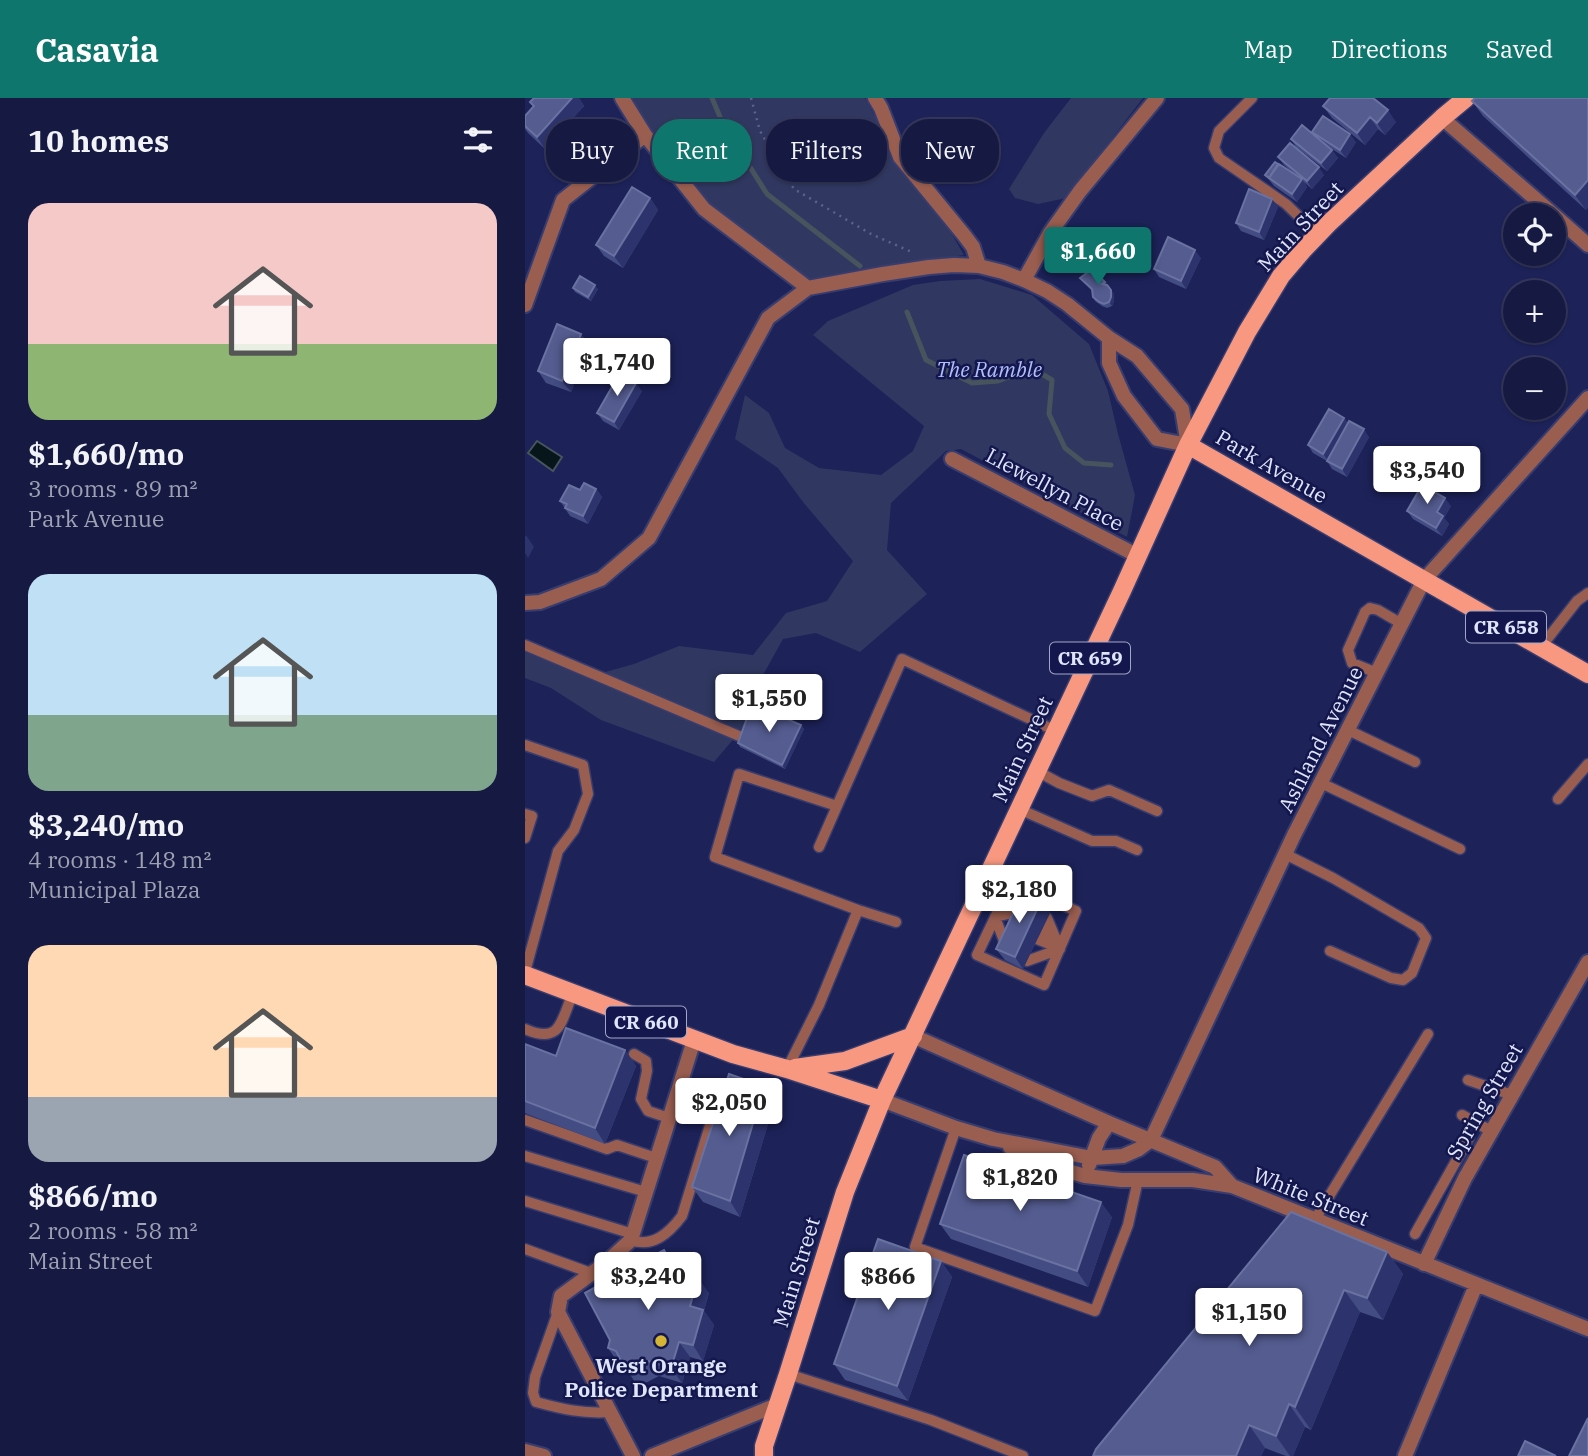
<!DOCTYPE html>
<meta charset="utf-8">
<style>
body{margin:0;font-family:"IBM Plex Serif",serif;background:#23274e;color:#f1f3f6;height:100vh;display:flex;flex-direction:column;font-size:26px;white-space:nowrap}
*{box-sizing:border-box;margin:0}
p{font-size:23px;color:#9ea1b2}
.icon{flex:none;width:38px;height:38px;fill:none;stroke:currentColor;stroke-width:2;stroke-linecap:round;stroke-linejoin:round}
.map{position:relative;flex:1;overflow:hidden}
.side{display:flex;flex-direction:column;background:#161a43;width:525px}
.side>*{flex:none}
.banner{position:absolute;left:21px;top:21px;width:665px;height:63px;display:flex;gap:14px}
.tools{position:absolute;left:978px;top:105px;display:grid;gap:14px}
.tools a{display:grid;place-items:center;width:63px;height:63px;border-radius:50%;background:#161a43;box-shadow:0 2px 5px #0004,0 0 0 2px #35385c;font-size:35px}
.price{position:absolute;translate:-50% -60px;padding:0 16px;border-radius:7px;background:#fff;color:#222;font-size:23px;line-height:46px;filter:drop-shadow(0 2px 4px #0008)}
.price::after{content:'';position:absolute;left:50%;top:42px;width:21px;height:16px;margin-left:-10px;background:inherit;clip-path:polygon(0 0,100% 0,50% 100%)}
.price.selected{background:#0f766e;color:#fff}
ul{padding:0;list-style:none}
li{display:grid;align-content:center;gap:14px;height:371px;padding:0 28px}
li span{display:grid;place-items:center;height:217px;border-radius:21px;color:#555}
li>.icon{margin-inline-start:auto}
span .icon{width:126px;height:126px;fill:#fffc;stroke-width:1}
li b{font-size:30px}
h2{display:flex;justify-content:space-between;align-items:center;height:84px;padding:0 28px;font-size:30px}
.chip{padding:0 24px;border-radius:28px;background:#161a43;box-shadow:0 2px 5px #0004,0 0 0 2px #35385c;font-size:24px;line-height:63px}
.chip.selected{background:#0f766e;color:#fff}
header{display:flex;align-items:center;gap:42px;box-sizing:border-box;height:98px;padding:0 35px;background:#0f766e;color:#fff}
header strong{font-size:33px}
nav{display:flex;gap:38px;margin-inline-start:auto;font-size:24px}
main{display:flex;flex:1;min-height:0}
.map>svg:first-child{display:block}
.green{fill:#303861}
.water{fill:#06161a;stroke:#47545d;stroke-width:2}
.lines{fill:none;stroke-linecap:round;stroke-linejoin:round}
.stream{stroke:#47545d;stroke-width:5}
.lane-casing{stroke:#383d70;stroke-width:13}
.street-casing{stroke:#383d70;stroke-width:18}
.primary-casing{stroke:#383d70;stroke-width:21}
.path{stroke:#5d628e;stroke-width:2.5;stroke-dasharray:2 5;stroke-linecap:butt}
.lane{stroke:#995e50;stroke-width:10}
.street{stroke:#995e50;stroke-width:14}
.primary{stroke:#f99881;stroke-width:18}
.wall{fill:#434c83}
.shaded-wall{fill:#2d346d}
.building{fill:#545c90;stroke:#6972a0;stroke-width:2}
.poi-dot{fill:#d5b534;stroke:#14174d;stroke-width:2.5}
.labels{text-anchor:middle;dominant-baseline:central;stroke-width:5;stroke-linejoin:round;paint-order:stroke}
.shield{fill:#14174d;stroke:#a2a7c6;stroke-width:2}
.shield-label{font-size:19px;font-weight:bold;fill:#dfe5fa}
.street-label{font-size:21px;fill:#dfe5fa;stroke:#14174d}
.park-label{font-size:21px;font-style:italic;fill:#b0befc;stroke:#14174d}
.poi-label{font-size:21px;font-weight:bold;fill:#dfe5fa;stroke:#14174d}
</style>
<header>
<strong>Casavia</strong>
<nav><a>Map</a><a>Directions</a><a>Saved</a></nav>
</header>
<main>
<section class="side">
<h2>10 homes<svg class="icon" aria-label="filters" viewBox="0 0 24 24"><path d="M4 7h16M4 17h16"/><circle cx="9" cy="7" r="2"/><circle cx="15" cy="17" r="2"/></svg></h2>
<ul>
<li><span style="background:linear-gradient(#f6c9c9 65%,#8fb573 0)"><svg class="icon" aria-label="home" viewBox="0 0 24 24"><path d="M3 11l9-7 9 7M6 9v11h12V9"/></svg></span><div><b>$1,660/mo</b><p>3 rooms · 89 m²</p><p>Park Avenue</p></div></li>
<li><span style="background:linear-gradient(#bfe0f5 65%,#7fa58c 0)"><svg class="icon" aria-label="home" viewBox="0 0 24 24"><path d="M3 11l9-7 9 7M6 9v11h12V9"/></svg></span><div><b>$3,240/mo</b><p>4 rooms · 148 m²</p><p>Municipal Plaza</p></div></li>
<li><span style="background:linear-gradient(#ffd9b3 70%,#9aa5b1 0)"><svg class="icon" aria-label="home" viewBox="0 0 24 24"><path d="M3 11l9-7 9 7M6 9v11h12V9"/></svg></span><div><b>$866/mo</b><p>2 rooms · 58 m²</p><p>Main Street</p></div></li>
</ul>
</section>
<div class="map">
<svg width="1063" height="1358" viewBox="0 0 1063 1358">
<rect width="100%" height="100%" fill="#1d2259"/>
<path class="green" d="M 104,0 L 340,0 L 382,79 L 418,121 L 439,157 L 284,181 L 203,124 L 133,51 Z
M 546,0 L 618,0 L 541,100 L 513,106 L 490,100 L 484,91 L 519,35 Z
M 455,181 L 507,197 L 564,246 L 583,293 L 593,336 L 610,397 L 602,439 L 436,351 L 421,353 L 366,405 L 362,452 L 402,496 L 335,554 L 291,535 L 258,541 L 228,595 L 223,624 L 189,664 L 76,622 L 26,590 L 0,580 L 0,546 L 73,576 L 109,566 L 154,548 L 228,557 L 261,515 L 302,503 L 328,463 L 278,404 L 253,370 L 210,341 L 220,297 L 244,315 L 260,350 L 294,370 L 356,377 L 388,353 L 399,328 L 288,237 L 303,223 L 388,187 L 415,183 Z"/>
<path class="water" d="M 12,343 L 37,359 L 28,373 L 3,355 Z"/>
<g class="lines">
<path class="stream" d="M 187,0 L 198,26 L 242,96 L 335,168
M 382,214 L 401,262 L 447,285 L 473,283 L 507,270 L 527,282 L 524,316 L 540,350 L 559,365 L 586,367"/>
<g class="lane-casing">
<path id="lane" d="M 727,0 L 694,33 L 689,50 L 694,60 L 761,106 L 793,137
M 0,547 L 219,640
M 1016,549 L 1052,503 L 1063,495
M 852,575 L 827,565 L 823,552 L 840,514 L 845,510 L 853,512 L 877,526
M 823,632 L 890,664
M 0,647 L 58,667 L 63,696 L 49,732 L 33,753 L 0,874
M 512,673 L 534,685 L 567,698 L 584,692 L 632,713
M 796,685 L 935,751
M 1033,701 L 1063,666
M 494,711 L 567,743 L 591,743 L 612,752
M 0,716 L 7,718 L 0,740
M 294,749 L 312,708
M 760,756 L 808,780 L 894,830 L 901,840 L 887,875 L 878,882 L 866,880 L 805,853
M 465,773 L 551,813 L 519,887 L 452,857 L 487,784
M 470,819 L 481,848
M 470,819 L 500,812
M 522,820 L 535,851
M 371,824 L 333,812 L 190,759 L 214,676 L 312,708 L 377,561 L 531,633
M 517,831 L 530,845
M 512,841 L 532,849
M 502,863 L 535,851
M 0,931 C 36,947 36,923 48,895
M 109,956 L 121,963 L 122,973 L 116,1001 L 123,1013 L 144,1020
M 262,971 L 294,907 L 333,812
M 943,982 L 987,997
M 937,1017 L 966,1033
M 0,1022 L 82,1051 L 92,1047 L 131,1060
M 431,1030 L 390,1149 L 570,1213 L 603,1127 L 613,1082
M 0,1058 L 121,1094
M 0,1103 L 108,1136
M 789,1123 L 903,936
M 890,1136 L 944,1040
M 106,1142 C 128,1150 144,1135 157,1118 L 191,1008 L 189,1000 L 156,984
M 0,1151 L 66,1175
M 33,1214 L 10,1279 L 8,1295 L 11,1304 C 37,1311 58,1316 85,1314
M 263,1276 L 406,1322 L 498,1358"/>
</g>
<g class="street-casing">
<path id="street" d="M 97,0 L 120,37 L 179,111 L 283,190
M 350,0 L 356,10 L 375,59 L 439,137 L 448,149 L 454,168
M 917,20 L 1029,117
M 1029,117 L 1063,147
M 499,182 L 525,135 L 555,93 L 632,0
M 0,207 L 38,102 L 120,37
M 427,361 L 613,458
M 0,505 L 15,504 L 76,481 L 124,440 L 243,220 L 283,190 L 358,176 L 404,169 L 429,167 L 454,168 L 478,174 L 499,182 L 522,193 L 542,206 L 584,240 L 612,258 L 657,311 L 663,347 L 632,341 L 599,298 L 584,265 L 584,240
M 388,938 L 584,1025 L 690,1069 L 707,1088 L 1063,1231
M 357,1002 L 431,1030 L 468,1041 L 567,1060 L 598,1058 L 614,1051 L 626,1042 L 769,737 L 899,482 L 1063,300
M 485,1049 L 519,1066 L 560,1078 L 596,1082 L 668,1082 L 707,1088
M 564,1067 L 574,1040 L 584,1025
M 899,1166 L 940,1080 L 1063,864
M 0,1353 L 19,1358
M 108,1358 L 33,1214 L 36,1198 L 82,1164 L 106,1142 L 169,942
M 127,1358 L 252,1307
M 880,1358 L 951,1187"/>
</g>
<g class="primary-casing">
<path id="primary" d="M 663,347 L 1063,576
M 0,877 L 208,956 L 262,971 L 357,1002
M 270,970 L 320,963 L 388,938
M 239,1358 L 239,1348 L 263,1276 L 320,1094 L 357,1002 L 597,493 L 663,347 L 722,234 L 756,178 L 779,151 L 803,126 L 917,20 L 941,0"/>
</g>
<path class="path" d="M 226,0 L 235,33 L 269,91 L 346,136 L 389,155"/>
<use href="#lane" class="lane"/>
<use href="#street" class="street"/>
<use href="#primary" class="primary"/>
</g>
<path class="wall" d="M 9,0 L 54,0 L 59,8 L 20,51 L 3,35 L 0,31 L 0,18 L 8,9 L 5,4 Z
M 1063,0 L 1061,112 L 958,18 L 947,3 Z
M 798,8 L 871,24 L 860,37 L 853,31 L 840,47 L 807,20 Z
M 787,34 L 831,44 L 821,60 L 804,49 L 813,60 L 802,73 L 771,49 L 766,41 L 790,38 Z
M 753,59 L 799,77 L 787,91 L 779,84 L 782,89 L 772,104 L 749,88 L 740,77 L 770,77 L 759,67 Z
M 125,100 L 133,112 L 98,170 L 79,158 L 71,147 Z
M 753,109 L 739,142 L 716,133 L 711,125 Z
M 676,160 L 661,191 L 634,179 L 629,171 Z
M 555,180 L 580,184 L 589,196 L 589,203 L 587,208 L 582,210 L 577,208 L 570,203 L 568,199 L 567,193 Z
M 48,190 L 73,191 L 66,203 L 50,194 Z
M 56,236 L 64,247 L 46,294 L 21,285 L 13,273 Z
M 117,293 L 94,332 L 78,323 L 72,315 Z
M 819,320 L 823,325 L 844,339 L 822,379 L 807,371 L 802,363 L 788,355 L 783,347 Z
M 71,391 L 77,399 L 63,426 L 45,418 L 35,403 L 55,392 Z
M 926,408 L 919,420 L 924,426 L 917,438 L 888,421 L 882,413 Z
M 276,627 L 279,631 L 260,671 L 215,649 L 213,645 Z
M 516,803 L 525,815 L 498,871 L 480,862 L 471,851 Z
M 0,946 L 31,958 L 100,952 L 111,968 L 80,1046 L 0,1015 Z
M 239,988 L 250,1003 L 215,1119 L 178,1104 L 167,1089 Z
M 587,1119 L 563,1189 L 426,1141 L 415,1126 Z
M 139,1152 L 153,1174 L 184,1195 L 179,1213 L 189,1227 L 178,1263 L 165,1259 L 157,1285 L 134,1278 L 113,1289 L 99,1267 L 94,1266 L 83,1250 L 118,1163 Z
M 862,1154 L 878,1176 L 858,1222 L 835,1214 L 786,1332 L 780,1329 L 768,1358 L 761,1358 L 740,1350 L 736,1358 L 568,1358 Z
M 416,1163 L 427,1179 L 383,1303 L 320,1282 L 309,1266 Z"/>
<path class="shaded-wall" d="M 47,0 L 54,0 L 59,8 L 20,51 L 12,39 Z
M 863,12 L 871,24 L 860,37 L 852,25 Z
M 845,19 L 853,31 L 840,47 L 832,35 Z
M 825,36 L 831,44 L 821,60 L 815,52 Z
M 807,52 L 813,60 L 802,73 L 796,65 Z
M 794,69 L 799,77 L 787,91 L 782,83 Z
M 777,81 L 782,89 L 772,104 L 767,96 Z
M 1063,82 L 1063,110 L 1061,112 L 1050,97 Z
M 125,100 L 133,112 L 98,170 L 89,158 Z
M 747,101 L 753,109 L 739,142 L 734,134 Z
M 670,152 L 676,160 L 661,191 L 656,183 Z
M 70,187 L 73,191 L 66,203 L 63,199 Z
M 586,192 L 589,196 L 589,203 L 587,208 L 584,204 Z
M 56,236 L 64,247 L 46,294 L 37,283 Z
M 111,285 L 117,293 L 94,332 L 89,324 Z
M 819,320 L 825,328 L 804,364 L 798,356 Z
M 839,331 L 844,339 L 822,379 L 817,371 Z
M 71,391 L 77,399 L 63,426 L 58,418 Z
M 920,400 L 926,408 L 919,420 L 924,426 L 917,438 L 911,430 L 912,414 Z
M 1,437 L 9,449 L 3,460 L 0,455 L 0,439 Z
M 276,627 L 279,631 L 260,671 L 257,667 Z
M 516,803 L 525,815 L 498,871 L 490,859 Z
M 100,952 L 111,968 L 80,1046 L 70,1030 Z
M 239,988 L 250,1003 L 215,1119 L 205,1103 Z
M 576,1104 L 587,1119 L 563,1189 L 552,1173 Z
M 139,1152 L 149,1168 L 160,1189 L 150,1173 Z
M 862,1154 L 878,1176 L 858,1222 L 842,1200 Z
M 416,1163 L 427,1179 L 383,1303 L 372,1288 Z
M 173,1180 L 184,1195 L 179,1213 L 189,1227 L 178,1263 L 168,1247 L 165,1208 Z
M 819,1192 L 835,1214 L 786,1332 L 770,1309 Z
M 154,1244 L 165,1259 L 157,1285 L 146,1270 Z
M 764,1306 L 780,1329 L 768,1358 L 765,1358 L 751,1338 Z
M 724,1327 L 740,1350 L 736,1358 L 711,1358 Z"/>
<path class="building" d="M 9,0 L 47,0 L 12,39 L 0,28 L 0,18 L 9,8 L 5,4 Z
M 805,0 L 848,0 L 863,12 L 852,25 L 845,19 L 832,35 L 798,8 Z
M 950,0 L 1063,0 L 1063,82 L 1050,97 L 947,3 Z
M 798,18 L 825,36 L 815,52 L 787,34 Z
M 777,27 L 807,52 L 796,65 L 766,41 Z
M 765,45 L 794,69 L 782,83 L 753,59 Z
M 750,64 L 753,66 L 744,80 L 740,77 Z
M 754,66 L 777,81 L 767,96 L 744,80 Z
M 107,89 L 125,100 L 89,158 L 71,147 Z
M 724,91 L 747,101 L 734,134 L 711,125 Z
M 643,139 L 670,152 L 656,183 L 629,171 Z
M 567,171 L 580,184 L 577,186 L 582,187 L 586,192 L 586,199 L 584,204 L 579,206 L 574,204 L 568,199 L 567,191 L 555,180 Z
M 55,178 L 70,187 L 63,199 L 48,190 Z
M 32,226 L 56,236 L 37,283 L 13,273 Z
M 95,275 L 111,285 L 89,324 L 72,315 Z
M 804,311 L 819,320 L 798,356 L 783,347 Z
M 824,323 L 839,331 L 817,371 L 802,363 Z
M 59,385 L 71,391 L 58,418 L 40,410 L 42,406 L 35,403 L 44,387 L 55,392 Z
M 897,387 L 920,400 L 912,414 L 918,418 L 911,430 L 882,413 Z
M 227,606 L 276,627 L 257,667 L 213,645 Z
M 498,794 L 516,803 L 490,859 L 471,851 Z
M 41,930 L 100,952 L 70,1030 L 0,1003 L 0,946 L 31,958 Z
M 204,976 L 239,988 L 205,1103 L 167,1089 Z
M 439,1057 L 576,1104 L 552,1173 L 415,1126 Z
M 766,1114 L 862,1154 L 842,1200 L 819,1192 L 770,1309 L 764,1306 L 751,1338 L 724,1327 L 711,1358 L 568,1358 L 571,1351 Z
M 353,1141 L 416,1163 L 372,1288 L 309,1266 Z
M 139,1152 L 150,1173 L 173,1180 L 165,1208 L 178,1212 L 168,1247 L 154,1244 L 146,1270 L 123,1263 L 102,1274 L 91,1253 L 83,1250 L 85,1242 L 60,1195 L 107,1169 L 110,1161 L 118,1163 Z
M 1063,1320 L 1063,1358 L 1044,1358 Z
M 1000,1343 L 1031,1358 L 993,1358 Z"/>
<circle class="poi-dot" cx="136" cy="1243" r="7"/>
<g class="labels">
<g class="shield">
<rect x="941" y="513.5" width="80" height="31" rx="5"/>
<rect x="525" y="544.5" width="80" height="31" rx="5"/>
<rect x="81" y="908.5" width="80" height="31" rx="5"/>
</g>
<g class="shield-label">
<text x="981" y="529">CR 658</text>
<text x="565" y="560">CR 659</text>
<text x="121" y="924">CR 660</text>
</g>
<g class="street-label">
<text transform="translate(775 128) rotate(-47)">Main Street</text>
<text transform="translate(747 368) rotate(30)">Park Avenue</text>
<text transform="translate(530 391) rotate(28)">Llewellyn Place</text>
<text transform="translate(795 641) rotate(-63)">Ashland Avenue</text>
<text transform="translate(497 651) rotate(-65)">Main Street</text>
<text transform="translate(959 1003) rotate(-60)">Spring Street</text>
<text transform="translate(786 1098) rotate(22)">White Street</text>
<text transform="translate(271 1174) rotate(-73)">Main Street</text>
</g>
<g class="park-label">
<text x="464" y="271">The Ramble</text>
</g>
<g class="poi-label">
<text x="136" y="1267">West Orange<tspan x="136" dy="24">Police Department</tspan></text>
</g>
</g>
</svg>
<div class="tools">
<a><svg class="icon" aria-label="locate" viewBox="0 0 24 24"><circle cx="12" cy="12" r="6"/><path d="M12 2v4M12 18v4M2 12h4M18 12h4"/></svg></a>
<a>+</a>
<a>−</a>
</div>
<b class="price selected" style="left:573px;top:189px">$1,660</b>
<b class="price" style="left:92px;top:300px">$1,740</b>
<b class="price" style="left:902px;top:408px">$3,540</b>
<b class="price" style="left:244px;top:636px">$1,550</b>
<b class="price" style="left:494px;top:827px">$2,180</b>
<b class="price" style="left:204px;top:1040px">$2,050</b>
<b class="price" style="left:495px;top:1115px">$1,820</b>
<b class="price" style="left:123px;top:1214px">$3,240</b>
<b class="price" style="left:363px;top:1214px">$866</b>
<b class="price" style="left:724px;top:1250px">$1,150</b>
<div class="banner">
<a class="chip">Buy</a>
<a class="chip selected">Rent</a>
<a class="chip">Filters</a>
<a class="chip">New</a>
</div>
</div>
</main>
